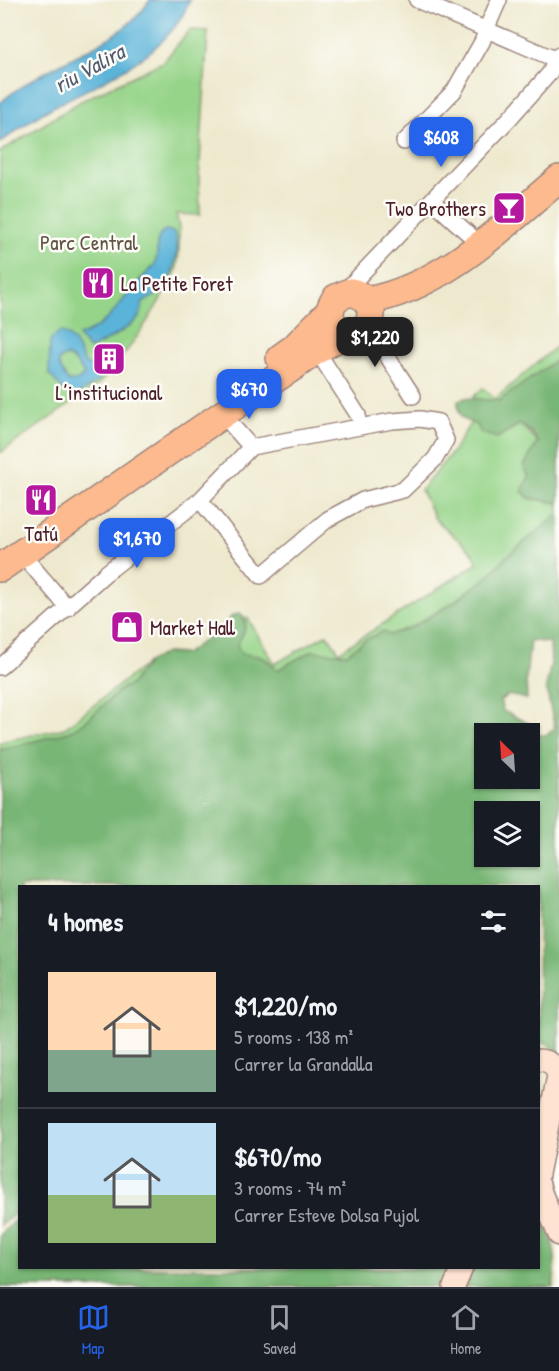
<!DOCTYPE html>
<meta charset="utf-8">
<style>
body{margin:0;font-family:"Patrick Hand",sans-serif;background:#242831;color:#f1f3f6;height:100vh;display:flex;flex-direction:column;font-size:22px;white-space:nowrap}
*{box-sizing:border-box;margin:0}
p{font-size:20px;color:#9ea1a6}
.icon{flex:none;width:33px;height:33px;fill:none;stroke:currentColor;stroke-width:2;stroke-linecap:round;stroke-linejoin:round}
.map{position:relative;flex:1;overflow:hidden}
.panel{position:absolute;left:18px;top:885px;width:522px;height:384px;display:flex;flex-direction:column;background:#171b24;border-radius:0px;box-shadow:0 2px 4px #0004}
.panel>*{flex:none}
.needle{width:39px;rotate:335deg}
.controls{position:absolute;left:474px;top:723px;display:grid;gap:12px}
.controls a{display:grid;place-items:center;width:66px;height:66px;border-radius:0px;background:#171b24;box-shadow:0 2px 4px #0004;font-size:30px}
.price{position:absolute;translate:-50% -51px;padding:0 14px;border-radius:12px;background:#2563eb;color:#fff;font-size:20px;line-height:39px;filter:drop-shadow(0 2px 3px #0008)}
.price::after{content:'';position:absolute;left:50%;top:36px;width:18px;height:14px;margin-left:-9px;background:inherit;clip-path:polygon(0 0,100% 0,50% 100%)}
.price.current{background:#222;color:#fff}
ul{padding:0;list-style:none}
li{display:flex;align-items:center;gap:18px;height:150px;padding:0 30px}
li+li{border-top:2px solid #363941}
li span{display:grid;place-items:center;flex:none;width:168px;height:120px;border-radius:0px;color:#555}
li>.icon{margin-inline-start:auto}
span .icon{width:72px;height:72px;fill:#fffc;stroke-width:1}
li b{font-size:26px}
h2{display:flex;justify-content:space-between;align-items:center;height:72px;padding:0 30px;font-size:26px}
.menu{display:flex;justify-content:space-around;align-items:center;height:84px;border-top:2px solid #363941;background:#171b24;font-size:16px;color:#9ea1a6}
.menu a{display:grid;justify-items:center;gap:3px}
.menu .current{color:#2563eb}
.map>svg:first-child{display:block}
.green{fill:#96d489;stroke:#707a5a;stroke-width:1.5}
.forest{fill:#78b675;stroke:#616a50;stroke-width:1.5;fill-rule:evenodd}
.water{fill:#5ab3d8;stroke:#526982;stroke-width:1.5;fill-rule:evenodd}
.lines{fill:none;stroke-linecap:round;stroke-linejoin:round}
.street-casing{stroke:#9c847c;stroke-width:18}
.secondary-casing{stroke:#9c847c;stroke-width:24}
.highway-casing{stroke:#9c847c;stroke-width:30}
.street{stroke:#fff;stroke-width:15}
.secondary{stroke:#fee3d2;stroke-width:21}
.highway{stroke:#fcba8e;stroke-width:27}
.labels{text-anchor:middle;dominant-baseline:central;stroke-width:5;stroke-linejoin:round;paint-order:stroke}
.poi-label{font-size:21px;fill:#4a1f2b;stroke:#fdfcf7;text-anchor:start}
.park-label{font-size:21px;fill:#615547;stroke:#fdfcf7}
.water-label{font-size:22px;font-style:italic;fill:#505a70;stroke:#fdfcf7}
</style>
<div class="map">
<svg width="559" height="1287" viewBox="0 0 559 1287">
<rect width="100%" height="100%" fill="#fdfcf7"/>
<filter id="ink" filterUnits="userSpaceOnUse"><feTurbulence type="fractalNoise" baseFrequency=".0167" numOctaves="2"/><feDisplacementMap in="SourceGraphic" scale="12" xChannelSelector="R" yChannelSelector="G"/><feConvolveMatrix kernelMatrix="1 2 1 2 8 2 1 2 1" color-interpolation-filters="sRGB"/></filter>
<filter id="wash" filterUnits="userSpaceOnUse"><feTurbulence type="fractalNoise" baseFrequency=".008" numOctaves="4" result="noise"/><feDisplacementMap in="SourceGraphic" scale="24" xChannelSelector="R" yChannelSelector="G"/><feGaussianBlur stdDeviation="1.35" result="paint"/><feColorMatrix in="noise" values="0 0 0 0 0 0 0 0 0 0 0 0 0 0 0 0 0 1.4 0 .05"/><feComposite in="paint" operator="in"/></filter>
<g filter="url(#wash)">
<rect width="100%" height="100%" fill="#eee9ce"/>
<path class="green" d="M 190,30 L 208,31 L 199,178 L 200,215 L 176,214 C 181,230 180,254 176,271 C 157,308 129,353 100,383 L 0,453 L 0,152 L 81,101 L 163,62 Z
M 559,344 L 559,358 L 499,401 L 471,399 L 483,388 L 495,399 Z
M 471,422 L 520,424 L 538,442 L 524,466 L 530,476 L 529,498 L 559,503 L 559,514 L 507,556 L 484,580 L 452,603 L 414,626 L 389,635 L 365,640 L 347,654 L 312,651 L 277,670 L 242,655 L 236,643 L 246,622 L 244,619 L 247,617 L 275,664 L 327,634 L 339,652 L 478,563 L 472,552 L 435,519 L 421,490 L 454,450 Z
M 151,660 L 136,677 L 132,684 L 121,689 L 86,721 L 69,732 L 0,750 L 0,742 L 65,728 Z"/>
<path class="forest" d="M 559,358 L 559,503 L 529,498 L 522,491 L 529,477 L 524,466 L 538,442 L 532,433 L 520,424 L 497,438 L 481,433 L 477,425 C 461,419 458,418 458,400 L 466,398 L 499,401 Z
M 559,514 L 559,1053 L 545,1042 L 539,1044 L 538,886 L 20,886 L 19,1210 L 0,1226 L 0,750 L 69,732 L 86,721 L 121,689 L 132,684 L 136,677 L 151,660 L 166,653 L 185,654 L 217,631 L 233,615 L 241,614 C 249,626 244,633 237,645 L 242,654 C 258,655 267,657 277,670 L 312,651 L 347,654 L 365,640 L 383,631 L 389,635 L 414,626 L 452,603 L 484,580 L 507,556 ZM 530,640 L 550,643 L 551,664 L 546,688 L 555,728 L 547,735 L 533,735 L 528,723 L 503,711 L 500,700 L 509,695 L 527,699 L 526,679 ZM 484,734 L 530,734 L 530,778 L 484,778 ZM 484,812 L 530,812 L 530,856 L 484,856 Z
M 559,1117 L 559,1202 L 547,1171 Z
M 539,1209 C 553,1241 559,1252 553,1287 L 464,1287 L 473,1268 L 538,1268 Z
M 19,1217 L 20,1268 L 452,1268 L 443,1287 L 0,1287 L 0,1235 Z"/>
<path class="water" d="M 150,0 L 190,0 C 167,59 97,82 46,111 C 30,120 15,132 0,143 L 0,103 C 23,83 49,70 76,56 C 104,41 132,28 150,0 Z
M 167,230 L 174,232 C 182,246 173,277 163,290 C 158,296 149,298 143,303 C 141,308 141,313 139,317 C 133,326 99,346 89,349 L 78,336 C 103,329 117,308 132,289 C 138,280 148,273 155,264 C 160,252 152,236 167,230 Z
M 61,332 C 76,338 79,352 85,364 L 93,367 L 100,377 L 98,381 L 77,395 L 65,392 L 49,374 L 50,341 L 58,333 ZM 66,356 L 74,360 L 83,372 L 83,376 L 76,381 L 68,381 L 59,366 L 59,360 Z"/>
</g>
<g filter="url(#ink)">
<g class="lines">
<g class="street-casing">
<path id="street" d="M 417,0 L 557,60
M 489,23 L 499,0
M 404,142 L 454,91 L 482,42 L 487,29
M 432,201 L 481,245
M 343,293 L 509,119 L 549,74 L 559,55
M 367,325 L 413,396
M 317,351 L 358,415
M 222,414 L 251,447
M 21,553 L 68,608
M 0,667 L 106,573 L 200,500 L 251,447 L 392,421 L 420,419 L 438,422 L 446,440 L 435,459 L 403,490 L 363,500 L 328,519 L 261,576 L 200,500"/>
</g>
<g class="secondary-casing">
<path id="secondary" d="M 538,1060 C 549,1060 556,1065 558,1076 L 538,1174
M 538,1182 L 542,1195 L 559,1235
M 454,1287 L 462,1268"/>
</g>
<g class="highway-casing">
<path id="highway" d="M 367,301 C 443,287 502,227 559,179
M 280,358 L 294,348 L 329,312
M 0,568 C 98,501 194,432 293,367 C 309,356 325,343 343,336 C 352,332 361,333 367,325 C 378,310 365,294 350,292 L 336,298 C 324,313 331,330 350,334"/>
</g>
<use href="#street" class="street"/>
<use href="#secondary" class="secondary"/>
<use href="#highway" class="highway"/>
</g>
</g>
<defs>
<g id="bar-square" transform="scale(1.725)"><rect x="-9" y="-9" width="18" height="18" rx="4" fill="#b5179e" stroke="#fdfcf7"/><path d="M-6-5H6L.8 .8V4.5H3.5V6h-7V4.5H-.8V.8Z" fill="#fff"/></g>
<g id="restaurant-square" transform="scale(1.725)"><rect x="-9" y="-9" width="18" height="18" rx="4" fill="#b5179e" stroke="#fdfcf7"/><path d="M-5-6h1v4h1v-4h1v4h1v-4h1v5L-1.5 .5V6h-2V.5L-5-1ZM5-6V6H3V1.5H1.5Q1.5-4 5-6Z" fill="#fff"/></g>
<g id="building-square" transform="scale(1.725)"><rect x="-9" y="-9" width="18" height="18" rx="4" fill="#b5179e" stroke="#fdfcf7"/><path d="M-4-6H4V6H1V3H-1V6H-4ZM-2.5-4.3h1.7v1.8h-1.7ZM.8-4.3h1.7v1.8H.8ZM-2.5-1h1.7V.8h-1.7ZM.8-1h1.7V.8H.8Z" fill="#fff"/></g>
<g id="shop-square" transform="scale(1.725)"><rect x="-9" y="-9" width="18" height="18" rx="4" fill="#b5179e" stroke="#fdfcf7"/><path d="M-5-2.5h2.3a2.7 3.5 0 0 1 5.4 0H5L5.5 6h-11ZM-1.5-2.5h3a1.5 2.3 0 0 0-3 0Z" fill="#fff"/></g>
</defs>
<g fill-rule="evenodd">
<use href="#bar-square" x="509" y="208"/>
<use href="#restaurant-square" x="98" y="283"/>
<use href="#building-square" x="109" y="359"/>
<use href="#restaurant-square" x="41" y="500"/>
<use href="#shop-square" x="127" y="627"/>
</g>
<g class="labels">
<g class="poi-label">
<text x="486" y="208" text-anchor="end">Two Brothers</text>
<text x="121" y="283">La Petite Foret</text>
<text x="109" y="392" text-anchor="middle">L’institucional</text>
<text x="41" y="533" text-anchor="middle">Tatú</text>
<text x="150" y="627">Market Hall</text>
</g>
<g class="park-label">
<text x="89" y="242">Parc Central</text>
</g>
<g class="water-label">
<text transform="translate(89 68) rotate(-29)">riu Valira</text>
</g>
</g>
</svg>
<div class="controls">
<a><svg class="needle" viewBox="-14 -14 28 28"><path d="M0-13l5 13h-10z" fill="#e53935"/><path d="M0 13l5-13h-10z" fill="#9ea1a6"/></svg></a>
<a><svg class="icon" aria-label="layers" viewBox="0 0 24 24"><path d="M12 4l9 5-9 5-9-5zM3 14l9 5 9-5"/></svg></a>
</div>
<b class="price" style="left:441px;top:168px">$608</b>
<b class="price current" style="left:375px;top:368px">$1,220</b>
<b class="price" style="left:249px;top:420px">$670</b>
<b class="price" style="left:137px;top:569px">$1,670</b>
<section class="panel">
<h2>4 homes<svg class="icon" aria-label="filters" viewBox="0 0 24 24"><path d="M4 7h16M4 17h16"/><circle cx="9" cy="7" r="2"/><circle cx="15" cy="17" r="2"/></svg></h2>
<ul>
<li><span style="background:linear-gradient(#ffd9b3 65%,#7fa58c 0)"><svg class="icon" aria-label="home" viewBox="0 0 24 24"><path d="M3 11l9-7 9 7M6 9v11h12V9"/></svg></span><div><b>$1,220/mo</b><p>5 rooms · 138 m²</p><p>Carrer la Grandalla</p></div></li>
<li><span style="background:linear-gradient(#bfe0f5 60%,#8fb573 0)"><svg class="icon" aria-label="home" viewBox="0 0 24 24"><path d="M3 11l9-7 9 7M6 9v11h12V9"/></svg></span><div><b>$670/mo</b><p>3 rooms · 74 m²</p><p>Carrer Esteve Dolsa Pujol</p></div></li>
</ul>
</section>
</div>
<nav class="menu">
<a class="current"><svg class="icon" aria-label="map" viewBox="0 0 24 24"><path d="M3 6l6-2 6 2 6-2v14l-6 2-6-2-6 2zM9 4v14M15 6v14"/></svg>Map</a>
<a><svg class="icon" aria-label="saved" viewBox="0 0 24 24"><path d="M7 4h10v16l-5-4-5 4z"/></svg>Saved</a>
<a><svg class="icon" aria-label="home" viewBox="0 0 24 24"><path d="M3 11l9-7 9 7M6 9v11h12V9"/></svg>Home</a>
</nav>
